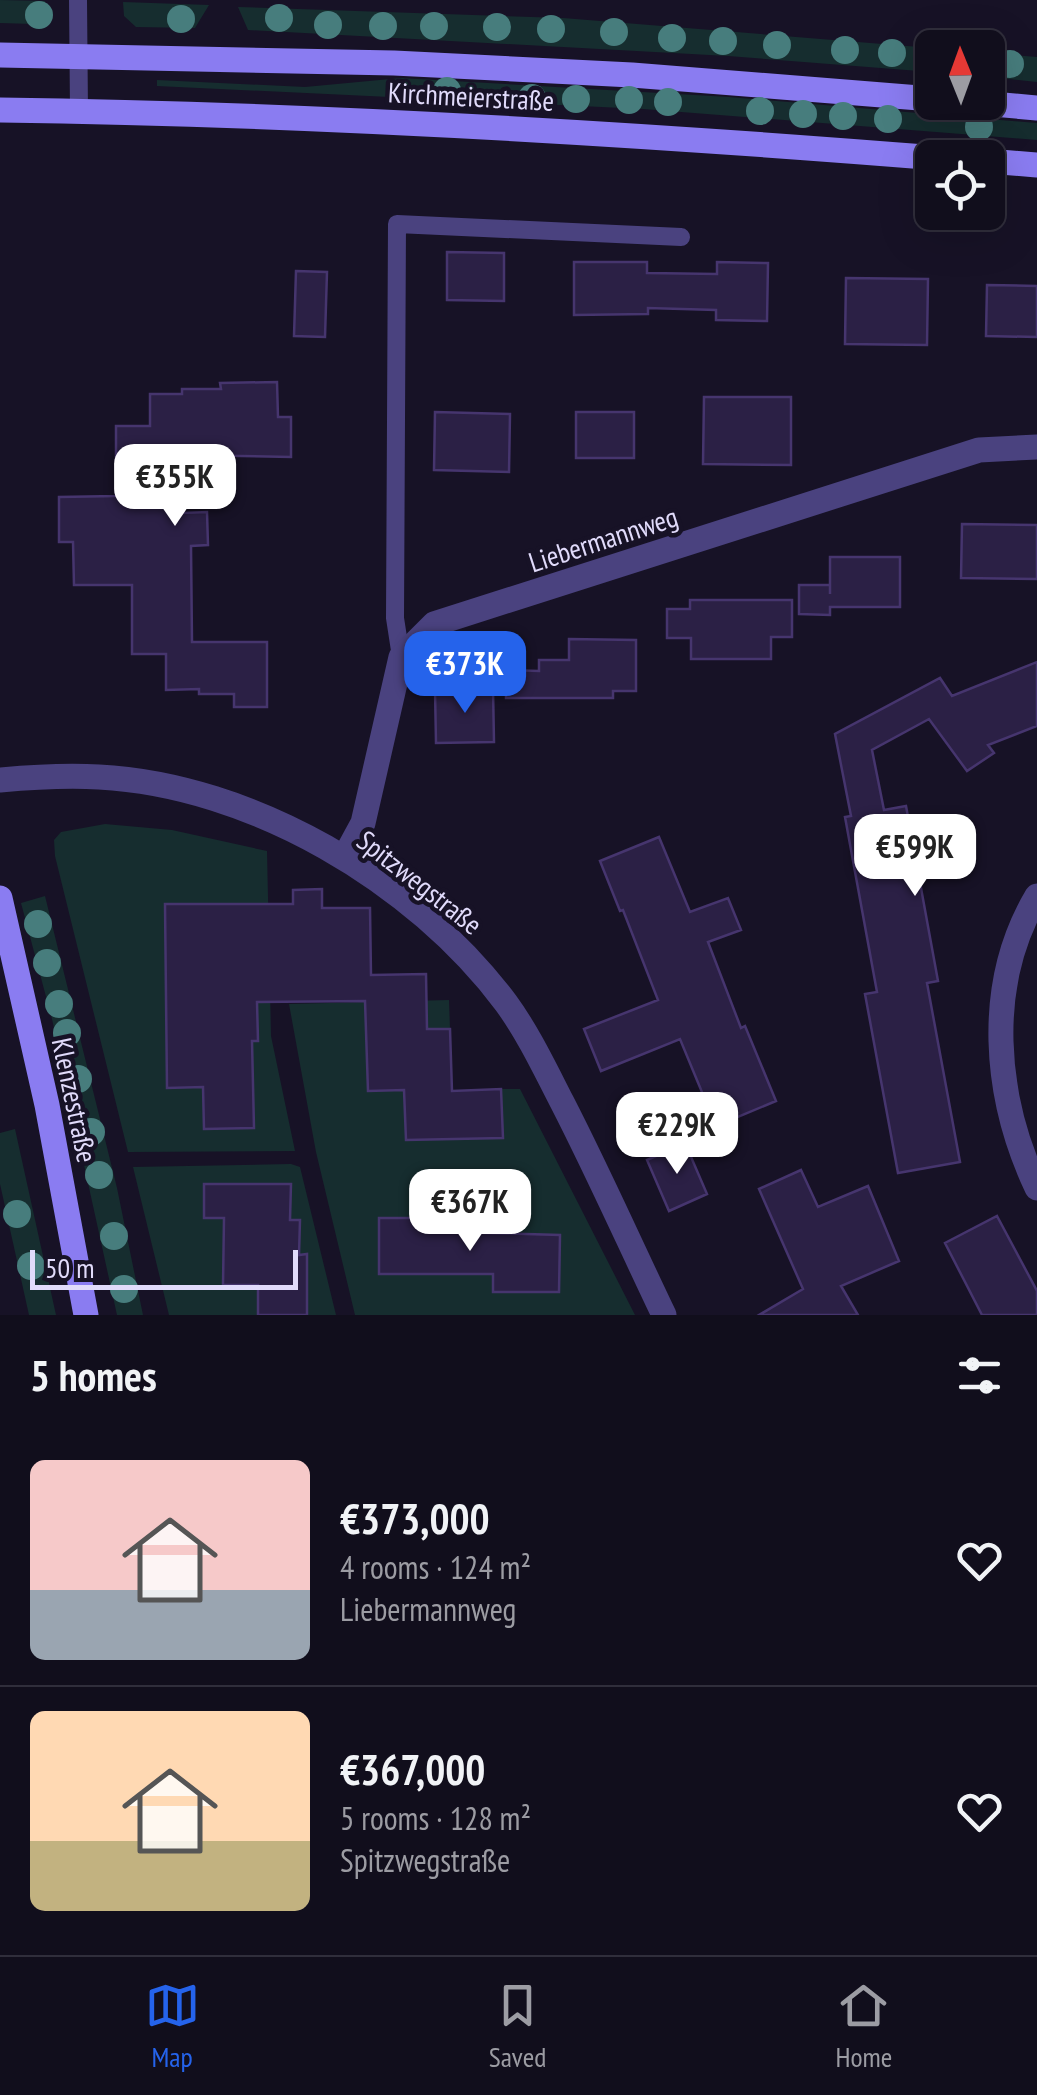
<!DOCTYPE html>
<meta charset="utf-8">
<style>
body{margin:0;font-family:"PT Sans Narrow",sans-serif;background:#1a1725;color:#f1f3f6;height:100vh;display:flex;flex-direction:column;font-size:38px;white-space:nowrap}
*{box-sizing:border-box;margin:0}
p{font-size:32px;color:#9c9ca3}
.icon{flex:none;width:55px;height:55px;fill:none;stroke:currentColor;stroke-width:2;stroke-linecap:round;stroke-linejoin:round}
.map{position:relative;height:1315px;overflow:hidden}
.details{display:flex;flex-direction:column;background:#110e1c;flex:1}
.details>*{flex:none}
.needle{width:65px;rotate:359deg}
.controls{position:absolute;left:915px;top:30px;display:grid;gap:20px}
.controls a{display:grid;place-items:center;width:90px;height:90px;border-radius:15px;background:#110e1c;box-shadow:0 10px 40px #0002,0 0 0 2px #302e3b;font-size:50px}
.scale{position:absolute;left:30px;bottom:25px;width:268px;box-sizing:border-box;padding-left:10px;border:5px solid #e1dbfb;border-top:0;font-size:28px;line-height:35px;white-space:nowrap;color:#e1dbfb;-webkit-text-stroke:8px #171226;paint-order:stroke}
.price{position:absolute;translate:-50% -85px;padding:0 22px;border-radius:20px;background:#fff;color:#222;font-size:32px;line-height:65px;filter:drop-shadow(0 2px 5px #0008)}
.price::after{content:'';position:absolute;left:50%;top:60px;width:30px;height:22px;margin-left:-15px;background:inherit;clip-path:polygon(0 0,100% 0,50% 100%)}
.price.active{background:#2563eb;color:#fff}
ul{padding:0;list-style:none}
li{display:flex;align-items:center;gap:30px;height:250px;padding:0 30px}
li+li{border-top:2px solid #302e3b}
li span{display:grid;place-items:center;flex:none;width:280px;height:200px;border-radius:15px;color:#555}
li>.icon{margin-inline-start:auto}
span .icon{width:120px;height:120px;fill:#fffc;stroke-width:1}
li b{font-size:42px}
h2{display:flex;justify-content:space-between;align-items:center;height:120px;padding:0 30px;font-size:42px}
.tabs{display:flex;justify-content:space-around;align-items:center;height:140px;border-top:2px solid #302e3b;background:#110e1c;font-size:28px;color:#9c9ca3}
.tabs a{display:grid;justify-items:center;gap:5px}
.tabs .active{color:#2563eb}
.map>svg:first-child{display:block}
.green{fill:#162d2f}
.building{fill:#2b2045;stroke:#46356e;stroke-width:2.5}
.lines{fill:none;stroke-linecap:round;stroke-linejoin:round}
.lane{stroke:#4a427f;stroke-width:18}
.street{stroke:#4a427f;stroke-width:25}
.secondary{stroke:#8a7cf1;stroke-width:25}
.tree{fill:#477d7d}
.labels{text-anchor:middle;dominant-baseline:central;stroke-width:9;stroke-linejoin:round;paint-order:stroke}
.street-label{font-size:28px;fill:#e1dbfb;stroke:#171226}
</style>
<div class="map">
<svg width="1037" height="1315" viewBox="0 0 1037 1315">
<rect width="100%" height="100%" fill="#171226"/>
<path class="green" d="M 0,0 L 45,1 L 45,12 L 33,24 L 0,23 Z
M 123,2 L 209,5 L 195,28 L 136,27 L 124,16 Z
M 238,7 L 563,18 L 932,48 L 932,72 L 728,56 L 248,30 Z
M 988,53 L 1037,57 L 1037,82 L 988,77 Z
M 401,78 L 729,97 L 1037,123 L 1037,140 L 643,109 L 157,86 L 157,80 L 305,87 Z
M 105,824 L 172,830 L 267,851 L 271,1036 L 295,1151 L 128,1152 L 55,856 L 54,840 L 61,832 Z
M 45,896 L 117,1188 L 143,1315 L 117,1315 L 52,1019 L 21,903 Z
M 449,1000 L 450,1029 L 366,1031 L 368,1091 L 404,1090 L 407,1140 L 502,1138 L 501,1089 L 520,1089 L 635,1315 L 355,1315 L 316,1152 L 289,1004 Z
M 15,1129 L 56,1315 L 29,1315 L 0,1184 L 0,1133 Z
M 291,1164 L 300,1167 L 336,1315 L 169,1315 L 133,1167 Z"/>
<path class="building" d="M 447,252 L 504,253 L 504,301 L 447,300 Z
M 574,262 L 647,262 L 647,273 L 717,274 L 717,262 L 768,263 L 767,321 L 716,320 L 716,310 L 648,308 L 648,314 L 574,315 Z
M 296,271 L 327,272 L 325,337 L 294,336 Z
M 846,278 L 928,279 L 927,345 L 845,344 Z
M 987,285 L 1037,286 L 1037,337 L 986,336 Z
M 277,382 L 278,417 L 291,417 L 291,457 L 182,455 L 182,513 L 207,512 L 208,545 L 191,546 L 192,642 L 267,642 L 267,707 L 234,707 L 234,694 L 199,694 L 199,689 L 166,690 L 166,654 L 132,654 L 132,585 L 74,585 L 73,542 L 59,542 L 59,497 L 116,496 L 116,426 L 150,426 L 150,394 L 182,394 L 182,389 L 221,389 L 220,383 Z
M 704,397 L 791,397 L 791,465 L 703,464 Z
M 435,412 L 510,414 L 509,472 L 434,470 Z
M 576,412 L 634,412 L 634,458 L 576,458 Z
M 962,524 L 1037,525 L 1037,579 L 961,578 Z
M 830,557 L 900,557 L 900,607 L 830,607 L 830,615 L 799,614 L 799,585 L 830,585 L 830,594 Z
M 690,600 L 792,600 L 792,637 L 771,637 L 771,659 L 691,659 L 691,638 L 667,638 L 667,609 L 690,609 Z
M 569,639 L 636,640 L 636,691 L 613,691 L 613,698 L 506,698 L 506,670 L 539,671 L 539,660 L 569,660 Z
M 1037,662 L 1037,726 L 988,745 L 994,753 L 967,771 L 929,719 L 872,750 L 884,810 L 906,806 L 938,981 L 927,983 L 960,1162 L 898,1173 L 865,994 L 877,992 L 845,817 L 851,816 L 835,734 L 940,678 L 952,696 Z
M 493,688 L 494,742 L 436,743 L 435,690 Z
M 659,837 L 690,912 L 728,898 L 741,930 L 708,942 L 741,1028 L 745,1026 L 776,1101 L 716,1126 L 680,1039 L 601,1071 L 584,1029 L 658,1000 L 623,910 L 620,911 L 600,861 Z
M 322,889 L 322,908 L 370,908 L 371,975 L 426,974 L 427,1029 L 450,1029 L 452,1091 L 501,1089 L 503,1138 L 406,1140 L 404,1090 L 368,1091 L 365,1001 L 257,1002 L 258,1041 L 252,1041 L 254,1128 L 204,1129 L 203,1087 L 167,1088 L 165,904 L 293,904 L 293,890 Z
M 685,1143 L 707,1194 L 669,1211 L 647,1160 Z
M 801,1170 L 818,1207 L 868,1186 L 899,1261 L 841,1286 L 858,1315 L 759,1315 L 803,1289 L 759,1189 Z
M 204,1184 L 291,1184 L 290,1220 L 300,1220 L 299,1255 L 307,1254 L 307,1315 L 258,1315 L 258,1285 L 223,1285 L 224,1218 L 204,1218 Z
M 997,1216 L 1037,1291 L 1037,1315 L 982,1315 L 945,1243 Z
M 379,1218 L 448,1218 L 448,1232 L 560,1235 L 559,1292 L 493,1292 L 493,1274 L 379,1274 Z"/>
<g class="lines">
<path class="lane" d="M 78,0 L 79,111
M 401,657 L 395,618 L 397,224 L 681,237"/>
<path class="street" d="M 0,780 C 33,777 66,775 99,777 C 252,785 415,881 506,1003 C 528,1033 545,1069 562,1102 C 598,1172 630,1244 664,1315
M 344,858 L 363,823 L 401,657 L 434,624 L 979,450 L 1037,447
M 1037,896 C 984,985 994,1097 1037,1188"/>
<path class="secondary" d="M 0,55 L 394,63 L 632,75 L 932,99
M 970,102 L 1037,108
M 0,110 C 313,114 626,133 938,158
M 988,161 L 1037,165
M 0,898 L 47,1105 L 86,1315"/>
</g>
<g class="tree">
<circle cx="39" cy="15" r="14"/>
<circle cx="279" cy="18" r="14"/>
<circle cx="181" cy="19" r="14"/>
<circle cx="328" cy="25" r="14"/>
<circle cx="383" cy="26" r="14"/>
<circle cx="434" cy="26" r="14"/>
<circle cx="497" cy="27" r="14"/>
<circle cx="551" cy="29" r="14"/>
<circle cx="614" cy="32" r="14"/>
<circle cx="672" cy="38" r="14"/>
<circle cx="723" cy="41" r="14"/>
<circle cx="777" cy="45" r="14"/>
<circle cx="845" cy="50" r="14"/>
<circle cx="892" cy="53" r="14"/>
<circle cx="1010" cy="64" r="14"/>
<circle cx="447" cy="91" r="14"/>
<circle cx="532" cy="98" r="14"/>
<circle cx="576" cy="99" r="14"/>
<circle cx="629" cy="100" r="14"/>
<circle cx="668" cy="102" r="14"/>
<circle cx="760" cy="111" r="14"/>
<circle cx="803" cy="114" r="14"/>
<circle cx="843" cy="116" r="14"/>
<circle cx="888" cy="119" r="14"/>
<circle cx="979" cy="127" r="14"/>
<circle cx="38" cy="924" r="14"/>
<circle cx="47" cy="963" r="14"/>
<circle cx="59" cy="1004" r="14"/>
<circle cx="67" cy="1033" r="14"/>
<circle cx="78" cy="1079" r="14"/>
<circle cx="91" cy="1132" r="14"/>
<circle cx="99" cy="1175" r="14"/>
<circle cx="17" cy="1214" r="14"/>
<circle cx="114" cy="1236" r="14"/>
<circle cx="31" cy="1266" r="14"/>
<circle cx="124" cy="1289" r="14"/>
</g>
<g class="labels">
<g class="street-label">
<text transform="translate(471 96) rotate(3)">Kirchmeierstraße</text>
<text transform="translate(603 539) rotate(-18)">Liebermannweg</text>
<text transform="translate(420 882) rotate(38)">Spitzwegstraße</text>
<text transform="translate(75 1100) rotate(78)">Klenzestraße</text>
</g>
</g>
</svg>
<div class="controls">
<a><svg class="needle" viewBox="-14 -14 28 28"><path d="M0-13l5 13h-10z" fill="#e53935"/><path d="M0 13l5-13h-10z" fill="#9c9ca3"/></svg></a>
<a><svg class="icon" aria-label="locate" viewBox="0 0 24 24"><circle cx="12" cy="12" r="6"/><path d="M12 2v4M12 18v4M2 12h4M18 12h4"/></svg></a>
</div>
<div class="scale">50 m</div>
<b class="price" style="left:175px;top:529px">€355K</b>
<b class="price active" style="left:465px;top:716px">€373K</b>
<b class="price" style="left:915px;top:899px">€599K</b>
<b class="price" style="left:677px;top:1177px">€229K</b>
<b class="price" style="left:470px;top:1254px">€367K</b>
</div>
<section class="details">
<h2>5 homes<svg class="icon" aria-label="filters" viewBox="0 0 24 24"><path d="M4 7h16M4 17h16"/><circle cx="9" cy="7" r="2"/><circle cx="15" cy="17" r="2"/></svg></h2>
<ul>
<li><span style="background:linear-gradient(#f6c9c9 65%,#9aa5b1 0)"><svg class="icon" aria-label="home" viewBox="0 0 24 24"><path d="M3 11l9-7 9 7M6 9v11h12V9"/></svg></span><div><b>€373,000</b><p>4 rooms · 124 m²</p><p>Liebermannweg</p></div><svg class="icon" aria-label="heart" viewBox="0 0 24 24"><path d="M12 20l-8-8c-3-5 5-10 8-4 3-6 11-1 8 4z"/></svg></li>
<li><span style="background:linear-gradient(#ffd9b3 65%,#c2b280 0)"><svg class="icon" aria-label="home" viewBox="0 0 24 24"><path d="M3 11l9-7 9 7M6 9v11h12V9"/></svg></span><div><b>€367,000</b><p>5 rooms · 128 m²</p><p>Spitzwegstraße</p></div><svg class="icon" aria-label="heart" viewBox="0 0 24 24"><path d="M12 20l-8-8c-3-5 5-10 8-4 3-6 11-1 8 4z"/></svg></li>
</ul>
</section>
<nav class="tabs">
<a class="active"><svg class="icon" aria-label="map" viewBox="0 0 24 24"><path d="M3 6l6-2 6 2 6-2v14l-6 2-6-2-6 2zM9 4v14M15 6v14"/></svg>Map</a>
<a><svg class="icon" aria-label="saved" viewBox="0 0 24 24"><path d="M7 4h10v16l-5-4-5 4z"/></svg>Saved</a>
<a><svg class="icon" aria-label="home" viewBox="0 0 24 24"><path d="M3 11l9-7 9 7M6 9v11h12V9"/></svg>Home</a>
</nav>
